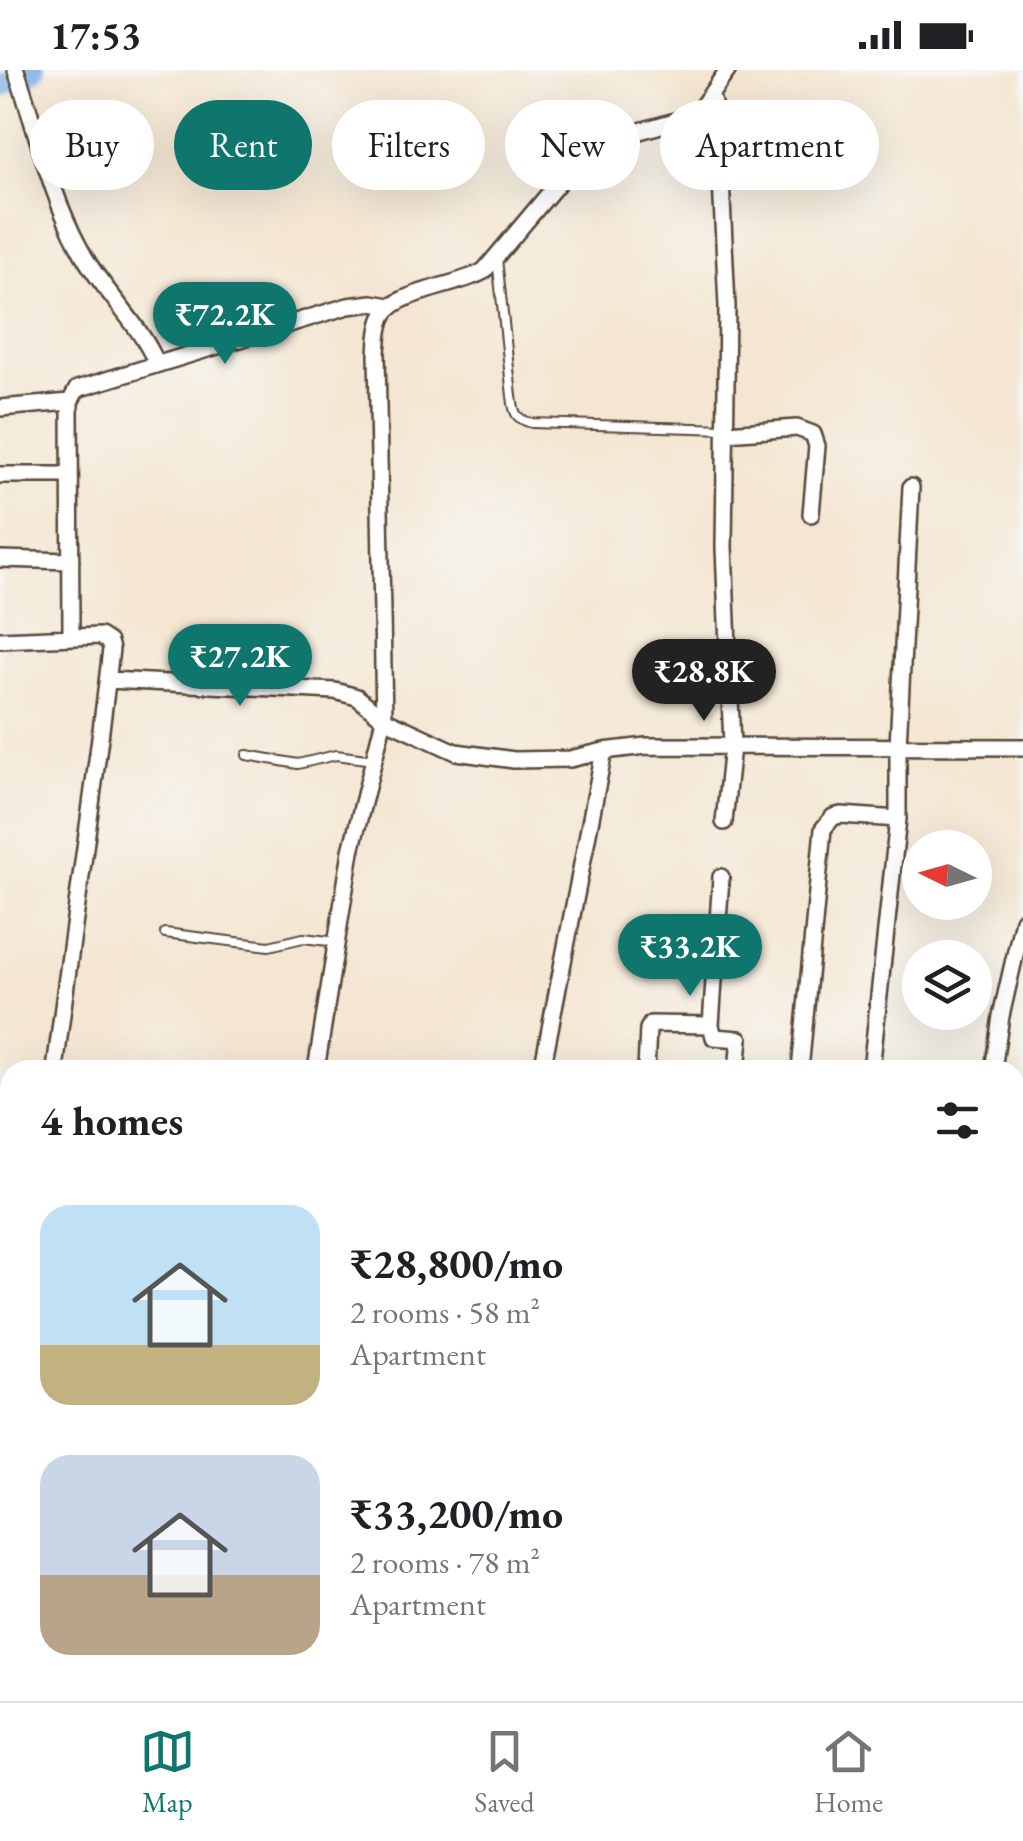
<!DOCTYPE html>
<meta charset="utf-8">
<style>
body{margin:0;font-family:"EB Garamond",serif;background:#f2f2f2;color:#202124;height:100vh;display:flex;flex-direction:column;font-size:38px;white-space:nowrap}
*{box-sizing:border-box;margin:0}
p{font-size:32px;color:#757577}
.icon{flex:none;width:55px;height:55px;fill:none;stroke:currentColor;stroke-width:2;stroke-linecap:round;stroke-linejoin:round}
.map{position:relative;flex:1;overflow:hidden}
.sheet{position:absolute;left:0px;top:990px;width:1025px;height:642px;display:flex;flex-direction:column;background:#fff;border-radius:30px 30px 0 0;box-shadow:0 10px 40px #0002}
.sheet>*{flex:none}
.hud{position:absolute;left:30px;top:30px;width:965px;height:90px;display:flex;gap:20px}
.needle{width:65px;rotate:275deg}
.buttons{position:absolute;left:902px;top:760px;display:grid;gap:20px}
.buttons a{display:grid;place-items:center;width:90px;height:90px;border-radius:50%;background:#fff;box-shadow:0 10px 40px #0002;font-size:50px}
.price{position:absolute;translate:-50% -85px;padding:0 22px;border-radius:35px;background:#0f766e;color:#fff;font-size:32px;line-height:65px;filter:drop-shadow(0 2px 5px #0008)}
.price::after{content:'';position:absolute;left:50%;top:60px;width:30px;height:22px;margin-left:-15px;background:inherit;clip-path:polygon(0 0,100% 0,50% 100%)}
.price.on{background:#222;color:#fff}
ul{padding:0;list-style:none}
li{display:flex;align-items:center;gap:30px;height:250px;padding:0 40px}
li span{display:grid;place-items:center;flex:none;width:280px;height:200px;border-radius:30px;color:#555}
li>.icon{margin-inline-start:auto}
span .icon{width:120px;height:120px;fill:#fffc;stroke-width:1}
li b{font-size:42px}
h2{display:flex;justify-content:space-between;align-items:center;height:120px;padding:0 40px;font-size:42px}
.tag{padding:0 35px;border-radius:45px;background:#fff;box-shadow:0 10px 40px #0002;font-size:35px;line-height:90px}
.tag.on{background:#0f766e;color:#fff}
.status{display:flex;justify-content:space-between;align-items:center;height:70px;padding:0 50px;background:#fff;direction:ltr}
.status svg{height:28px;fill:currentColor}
.menu{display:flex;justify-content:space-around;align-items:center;height:140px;border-top:2px solid #e0e0e0;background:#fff;font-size:28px;color:#757577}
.menu a{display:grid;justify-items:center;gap:5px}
.menu .on{color:#0f766e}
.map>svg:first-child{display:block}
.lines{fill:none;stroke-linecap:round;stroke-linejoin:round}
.river{stroke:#78ace5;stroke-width:22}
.service-casing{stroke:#574639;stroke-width:12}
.minor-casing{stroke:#574639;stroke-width:20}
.tertiary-casing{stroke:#574639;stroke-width:22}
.primary-casing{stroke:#574639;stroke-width:28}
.service{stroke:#fff;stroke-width:8}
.minor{stroke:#fff;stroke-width:15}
.tertiary{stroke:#fff;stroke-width:18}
.primary{stroke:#f7bd88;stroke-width:22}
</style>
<div class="status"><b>17:53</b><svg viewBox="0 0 49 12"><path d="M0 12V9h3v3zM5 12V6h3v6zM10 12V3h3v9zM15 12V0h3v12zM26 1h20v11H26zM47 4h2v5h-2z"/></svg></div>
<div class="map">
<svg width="1023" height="1631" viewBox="0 0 1023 1631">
<rect width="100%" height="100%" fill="#f6f6f2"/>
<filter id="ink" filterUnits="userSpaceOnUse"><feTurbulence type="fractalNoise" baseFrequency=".01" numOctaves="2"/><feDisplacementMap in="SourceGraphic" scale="20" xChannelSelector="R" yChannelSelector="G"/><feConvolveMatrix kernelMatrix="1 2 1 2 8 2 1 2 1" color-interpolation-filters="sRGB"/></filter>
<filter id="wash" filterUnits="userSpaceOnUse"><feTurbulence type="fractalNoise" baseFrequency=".0048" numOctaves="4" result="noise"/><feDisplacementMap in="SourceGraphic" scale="40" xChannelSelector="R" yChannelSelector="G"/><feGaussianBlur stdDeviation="2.25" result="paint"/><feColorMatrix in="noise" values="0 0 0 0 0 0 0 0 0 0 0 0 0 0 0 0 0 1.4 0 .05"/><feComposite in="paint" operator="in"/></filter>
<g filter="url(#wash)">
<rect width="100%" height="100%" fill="#f4e6d2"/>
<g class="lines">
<path class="river" d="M 0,17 L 34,0"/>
</g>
</g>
<g filter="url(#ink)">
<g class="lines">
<g class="service-casing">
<path id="service" d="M 497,189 L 512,326 C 514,343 515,349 532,353 L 726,359
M 247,685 L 298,694 L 336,685 L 374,690
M 165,863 L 269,876 L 303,868 L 337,872"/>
</g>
<g class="minor-casing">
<path id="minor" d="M 16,0 C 36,58 50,123 79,177 C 101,220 138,250 157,294
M 711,26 L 717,49 L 720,88 L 727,236 L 724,477 L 732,676 L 724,752
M 0,338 L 70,332
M 726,363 L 797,358 L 813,364 L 817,376 L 811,444
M 0,405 L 70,405
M 0,489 L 71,491
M 71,567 L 70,332 L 77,319 L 348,236 L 372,233 L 390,236
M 0,570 L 100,566 L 109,572 L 111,579 C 95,720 72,859 55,1000
M 108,610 L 335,621 L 357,627 L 384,649 L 456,682 L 514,690 L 570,689 L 604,681 L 646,676 L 1023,677
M 711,955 L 714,967 L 740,969 L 737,1000
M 316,1000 L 351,781 L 384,649 L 377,283 C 378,271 378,256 384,245 C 397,221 459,216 484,201 L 580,87 L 626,65 L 689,47 L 698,42 L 728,0
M 542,1000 L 604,681
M 646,1000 L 648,959 L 651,954 L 711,955 L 721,807
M 800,1000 L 823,759 L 833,747 L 841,745 L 898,749 L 898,676 L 911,417
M 871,1000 L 898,749
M 993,1000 L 1001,946 L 1023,850
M 1015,1195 L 1023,1195
M 1015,1446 L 1023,1448
M 492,1622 L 493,1631
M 124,1631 L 125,1622
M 817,1631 L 818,1622
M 937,1631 L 938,1622"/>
</g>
<g class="tertiary-casing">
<path id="tertiary" d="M 281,1622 L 284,1631"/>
</g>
<g class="primary-casing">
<path id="primary" d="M 0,1514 L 10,1512
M 1015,1599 L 1023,1600"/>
</g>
<use href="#service" class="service"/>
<use href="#minor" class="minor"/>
<use href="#tertiary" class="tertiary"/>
<use href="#primary" class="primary"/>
</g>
</g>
</svg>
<div class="buttons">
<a><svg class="needle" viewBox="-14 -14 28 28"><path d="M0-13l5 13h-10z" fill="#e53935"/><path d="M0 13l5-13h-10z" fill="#757577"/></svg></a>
<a><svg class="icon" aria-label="layers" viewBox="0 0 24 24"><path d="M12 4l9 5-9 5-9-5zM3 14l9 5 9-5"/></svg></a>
</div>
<b class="price" style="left:225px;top:297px">₹72.2K</b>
<b class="price" style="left:240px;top:639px">₹27.2K</b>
<b class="price on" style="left:704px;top:654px">₹28.8K</b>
<b class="price" style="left:690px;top:929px">₹33.2K</b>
<div class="hud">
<a class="tag">Buy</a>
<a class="tag on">Rent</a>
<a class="tag">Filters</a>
<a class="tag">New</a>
<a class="tag">Apartment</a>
</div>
<section class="sheet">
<h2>4 homes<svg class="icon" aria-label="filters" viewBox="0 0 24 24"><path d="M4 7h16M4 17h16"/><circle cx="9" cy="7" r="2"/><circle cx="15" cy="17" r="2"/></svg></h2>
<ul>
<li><span style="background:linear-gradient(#bfe0f5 70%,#c2b280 0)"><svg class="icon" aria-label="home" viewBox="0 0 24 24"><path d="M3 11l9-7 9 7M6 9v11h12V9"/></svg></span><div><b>₹28,800/mo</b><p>2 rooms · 58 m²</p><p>Apartment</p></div></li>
<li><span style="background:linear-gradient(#c9d6e8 60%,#b9a48a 0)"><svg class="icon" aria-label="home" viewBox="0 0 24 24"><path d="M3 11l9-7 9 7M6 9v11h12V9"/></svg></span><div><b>₹33,200/mo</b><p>2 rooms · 78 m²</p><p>Apartment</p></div></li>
</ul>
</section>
</div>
<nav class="menu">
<a class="on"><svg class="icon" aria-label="map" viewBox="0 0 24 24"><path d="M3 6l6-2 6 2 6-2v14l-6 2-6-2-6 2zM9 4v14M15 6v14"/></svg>Map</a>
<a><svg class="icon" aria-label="saved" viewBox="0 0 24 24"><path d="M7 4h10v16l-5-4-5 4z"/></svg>Saved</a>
<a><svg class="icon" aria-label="home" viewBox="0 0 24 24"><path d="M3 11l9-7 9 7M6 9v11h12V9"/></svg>Home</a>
</nav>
